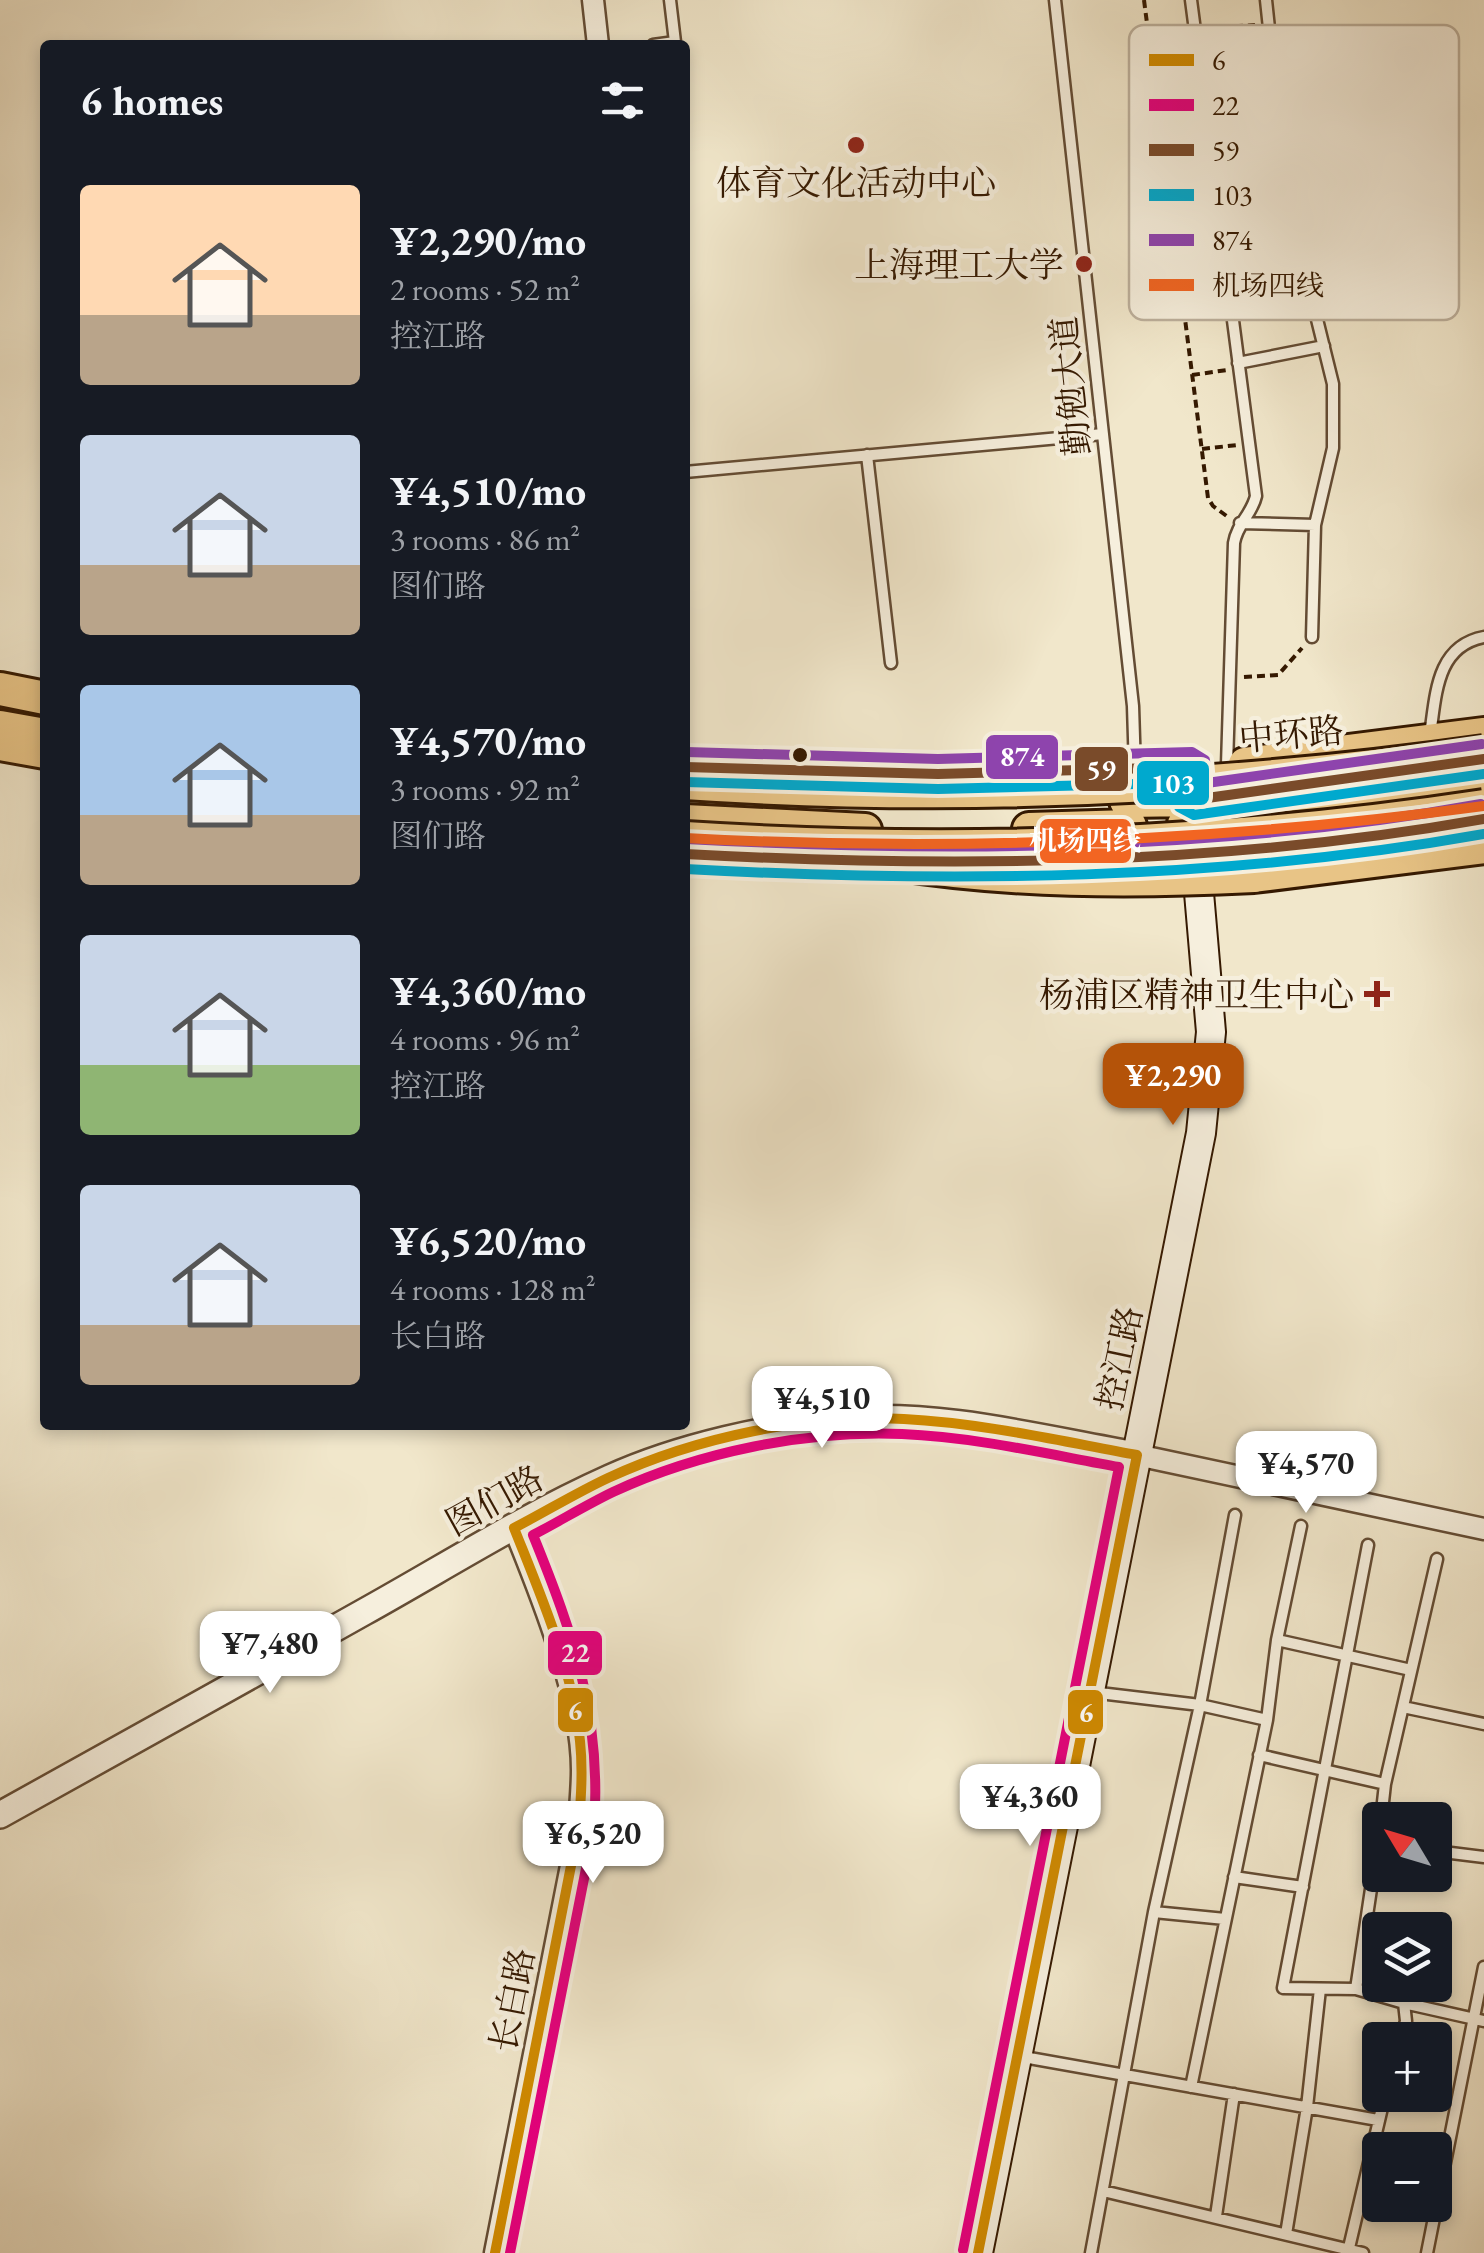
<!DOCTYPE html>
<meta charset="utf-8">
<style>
body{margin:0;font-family:"EB Garamond","Noto Serif SC",serif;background:#242831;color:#f1f3f6;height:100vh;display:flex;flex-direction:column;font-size:38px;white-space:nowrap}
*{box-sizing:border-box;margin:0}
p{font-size:32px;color:#9ea1a6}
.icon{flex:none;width:55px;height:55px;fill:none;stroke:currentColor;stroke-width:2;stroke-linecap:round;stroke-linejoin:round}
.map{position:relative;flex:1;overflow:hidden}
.details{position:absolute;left:40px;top:40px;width:650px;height:1390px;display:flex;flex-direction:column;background:#171b24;border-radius:10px;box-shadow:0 5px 15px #0003}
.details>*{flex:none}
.needle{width:65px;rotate:308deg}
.buttons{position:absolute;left:1362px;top:1802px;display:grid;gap:20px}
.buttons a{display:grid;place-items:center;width:90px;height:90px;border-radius:10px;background:#171b24;box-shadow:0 5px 15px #0003;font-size:50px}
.price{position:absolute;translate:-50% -85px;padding:0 22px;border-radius:20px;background:#fff;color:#222;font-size:32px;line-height:65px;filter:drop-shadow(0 2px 5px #0008)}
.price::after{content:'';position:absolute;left:50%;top:60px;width:30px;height:22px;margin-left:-15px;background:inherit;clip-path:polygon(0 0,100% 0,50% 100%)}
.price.on{background:#b45309;color:#fff}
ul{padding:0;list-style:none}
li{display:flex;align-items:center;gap:30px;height:250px;padding:0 40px}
li span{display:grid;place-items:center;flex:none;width:280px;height:200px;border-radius:10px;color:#555}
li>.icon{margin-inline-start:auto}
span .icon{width:120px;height:120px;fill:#fffc;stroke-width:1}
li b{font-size:42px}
h2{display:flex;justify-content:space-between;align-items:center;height:120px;padding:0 40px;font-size:42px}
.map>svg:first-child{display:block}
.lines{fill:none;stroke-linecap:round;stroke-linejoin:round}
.service-casing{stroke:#644c34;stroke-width:15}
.minor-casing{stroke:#644c34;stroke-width:25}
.tertiary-casing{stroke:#644c34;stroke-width:30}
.secondary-casing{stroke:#351901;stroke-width:32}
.primary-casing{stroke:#351901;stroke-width:38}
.trunk-casing{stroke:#351901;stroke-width:38}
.path{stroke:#351901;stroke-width:4;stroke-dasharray:8 5;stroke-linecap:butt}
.service{stroke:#f6efdd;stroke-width:10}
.minor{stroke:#f6efdd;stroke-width:20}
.tertiary{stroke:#f6efdd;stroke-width:25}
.secondary{stroke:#f6efdd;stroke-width:28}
.primary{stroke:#e8c486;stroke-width:32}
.trunk{stroke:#e8c486;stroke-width:32}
.trunk-bridge-casing{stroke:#351901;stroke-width:38;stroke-linecap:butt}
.trunk-bridge{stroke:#e8c486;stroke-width:32}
.bus-1-casing{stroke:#f6efdd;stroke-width:18}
.bus-2-casing{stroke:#f6efdd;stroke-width:18}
.bus-3-casing{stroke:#f6efdd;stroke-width:18}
.bus-4-casing{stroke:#f6efdd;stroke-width:18}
.bus-5-casing{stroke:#f6efdd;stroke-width:18}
.bus-6-casing{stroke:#f6efdd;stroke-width:18}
.bus-1{stroke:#d08a00;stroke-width:10}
.bus-2{stroke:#e5007d;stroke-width:10}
.bus-3{stroke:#7a4b2a;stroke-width:10}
.bus-4{stroke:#00a9ce;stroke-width:10}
.bus-5{stroke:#8e44ad;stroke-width:10}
.bus-6{stroke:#f26522;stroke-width:10}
.poi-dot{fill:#8f2418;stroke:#f6efdd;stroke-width:4}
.bus-dot{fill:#351901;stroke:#f6efdd;stroke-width:4}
.labels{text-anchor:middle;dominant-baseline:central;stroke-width:9;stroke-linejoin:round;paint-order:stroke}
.poi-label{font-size:35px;fill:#351901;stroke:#f6efdd;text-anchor:end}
.street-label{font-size:35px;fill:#351901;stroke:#f6efdd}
.key{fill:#f6efdd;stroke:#bcaf9b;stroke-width:2.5}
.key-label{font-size:28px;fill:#351901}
.line-badge{stroke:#f6efdd;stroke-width:4}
.badge-label{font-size:28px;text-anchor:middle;font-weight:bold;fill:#fff}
</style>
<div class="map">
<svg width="1484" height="2253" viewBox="0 0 1484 2253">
<rect width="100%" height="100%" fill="#f1e7cb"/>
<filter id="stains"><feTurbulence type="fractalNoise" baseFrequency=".002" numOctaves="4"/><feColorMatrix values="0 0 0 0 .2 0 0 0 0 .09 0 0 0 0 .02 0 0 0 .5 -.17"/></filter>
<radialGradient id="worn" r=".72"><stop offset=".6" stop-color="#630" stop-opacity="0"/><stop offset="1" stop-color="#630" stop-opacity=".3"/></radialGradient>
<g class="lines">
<g class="service-casing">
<path id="service" d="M 1055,0 L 1133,706 L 1135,770
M 1191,0 L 1256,496 C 1252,514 1237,524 1234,543 L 1227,765
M 653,45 L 675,42 L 670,0
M 1238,363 L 1324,346
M 867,455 L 891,663
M 685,472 L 1103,434
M 1240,523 L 1315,525 L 1333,448 L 1333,384 L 1287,198 L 1266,0
M 1312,637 L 1315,525
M 1430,735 C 1436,695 1436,646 1484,637
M 1368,1545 L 1283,1988 L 1356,1989 L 1404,2003 L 1406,2021 L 1401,2040
M 1277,1640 L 1411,1670
M 1091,1692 L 1200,1705 L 1267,1720
M 1403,1707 L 1484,1724
M 1259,1755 L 1385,1784 L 1437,1559
M 1381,1820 L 1385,1784
M 1435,1851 L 1484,1857
M 1234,1877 L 1303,1887
M 1154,1912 L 1225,1919
M 1356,1989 L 1380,1829
M 1404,2003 L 1484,2021
M 1018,2056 L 1378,2120
M 1191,2087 L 1267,1720 L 1277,1640 L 1301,1526
M 1103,2191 L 1363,2253
M 1216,2216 L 1234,2094
M 1286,2234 L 1307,2107 L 1320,1989
M 1348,2252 L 1385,2095
M 1091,2253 L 1154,1912 L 1200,1705 L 1235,1515
M 1427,2253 L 1484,1967"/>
</g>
<g class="minor-casing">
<path id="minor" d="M 593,0 L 598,45
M 1137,1455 L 1484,1529
M 495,2253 L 579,1825 C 580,1807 582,1788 582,1770 C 582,1696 542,1597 514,1528"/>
</g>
<g class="tertiary-casing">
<path id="tertiary" d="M 0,1815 C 121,1748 243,1680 364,1612 C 445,1567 525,1516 610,1478 C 678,1447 771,1426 845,1420 C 943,1412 1042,1439 1137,1455"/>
</g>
<g class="secondary-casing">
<path id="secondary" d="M 978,2253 L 1201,1133 L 1211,1032 L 1196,858"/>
</g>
<g class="primary-casing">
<path id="primary" d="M 0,727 L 45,735
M 1245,764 L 1484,734
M 1126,801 L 1193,800 L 1252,791
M 685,821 L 865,830
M 1184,824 L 1484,779
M 1029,829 L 1130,826
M 685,854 L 910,862
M 1149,856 C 1256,852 1363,842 1468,822"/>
</g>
<g class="trunk-casing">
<path id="trunk" d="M 0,689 L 45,698
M 0,744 L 45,752
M 1254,876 L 1484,847"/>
</g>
<path class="path" d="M 1144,0 L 1208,498 L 1213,506 L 1228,517
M 1209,28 L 1255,25
M 1152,62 L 1187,57
M 1221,131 L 1266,123
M 1162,140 L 1197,135
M 1172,220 L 1207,215
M 1238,241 L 1283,246
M 1182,298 L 1217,293
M 1192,375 L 1227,370
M 1202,449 L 1237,445
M 1244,677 L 1278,675 L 1302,648"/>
<use href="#service" class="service"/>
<use href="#minor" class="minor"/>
<use href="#tertiary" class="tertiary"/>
<use href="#secondary" class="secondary"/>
<use href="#primary" class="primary"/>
<use href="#trunk" class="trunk"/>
<g class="trunk-bridge-casing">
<path id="trunk-bridge" d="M 685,783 C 952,801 1220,789 1484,752
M 685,838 C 951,855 1220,846 1484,806
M 888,862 C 1008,882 1133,882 1254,876"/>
</g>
<use href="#trunk-bridge" class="trunk-bridge"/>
<g class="bus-1-casing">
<path id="bus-1" d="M 495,2253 L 579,1825 C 581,1797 583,1769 580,1741 C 572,1667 541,1596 514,1528 C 545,1512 576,1493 608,1478 C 697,1437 807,1414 904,1419 C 982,1423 1060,1441 1137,1455 L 978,2253"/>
</g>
<g class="bus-2-casing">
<path id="bus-2" d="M 510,2253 L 594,1828 C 602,1717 574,1636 533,1535 C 560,1521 586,1505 613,1492 C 699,1452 807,1430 902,1434 C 975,1437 1047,1454 1119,1467 L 963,2250"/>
</g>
<g class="bus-3-casing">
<path id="bus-3" d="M 685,767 L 938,774 L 1191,767 L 1193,800 L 1484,759
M 685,854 C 951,868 1221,866 1484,819"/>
</g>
<g class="bus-4-casing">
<path id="bus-4" d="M 685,782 L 938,789 L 1177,783 L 1179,807 L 1194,815 L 1484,774
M 685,869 C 951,883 1221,881 1484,834"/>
</g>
<g class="bus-5-casing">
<path id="bus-5" d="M 686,752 L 938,759 L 1192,752 L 1205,760 L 1207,783 L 1482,744
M 686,839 C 950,853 1220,851 1481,804"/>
</g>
<g class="bus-6-casing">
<path id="bus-6" d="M 685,838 C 953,852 1218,842 1484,806"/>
</g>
<use href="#bus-1" class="bus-1"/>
<use href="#bus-2" class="bus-2"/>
<use href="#bus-3" class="bus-3"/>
<use href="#bus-4" class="bus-4"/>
<use href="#bus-5" class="bus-5"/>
<use href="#bus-6" class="bus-6"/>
</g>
<g class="poi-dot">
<circle cx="856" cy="145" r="10"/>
<circle cx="1084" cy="264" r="10"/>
<path d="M1372 979h10v10h10v10h-10v10h-10v-10h-10v-10h10z"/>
</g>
<circle class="bus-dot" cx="800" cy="755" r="9"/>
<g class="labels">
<g class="poi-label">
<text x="856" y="182" text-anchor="middle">体育文化活动中心</text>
<text x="1064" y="264">上海理工大学</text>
<text x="1354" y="994">杨浦区精神卫生中心</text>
</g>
<g class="street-label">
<text transform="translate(1070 386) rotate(-96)">勤勉大道</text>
<text transform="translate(1291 734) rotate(-5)">中环路</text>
<text transform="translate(1119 1358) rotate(-78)">控江路</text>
<text transform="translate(494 1500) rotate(-29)">图们路</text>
<text transform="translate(512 2000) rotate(-79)">长白路</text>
</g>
</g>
<rect x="1129" y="25" width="330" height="295" rx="15" class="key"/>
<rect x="1149" y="54" width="45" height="12" fill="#d08a00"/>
<rect x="1149" y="99" width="45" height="12" fill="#e5007d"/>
<rect x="1149" y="144" width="45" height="12" fill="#7a4b2a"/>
<rect x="1149" y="189" width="45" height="12" fill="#00a9ce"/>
<rect x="1149" y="234" width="45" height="12" fill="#8e44ad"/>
<rect x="1149" y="279" width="45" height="12" fill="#f26522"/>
<g class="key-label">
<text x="1212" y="70">6</text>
<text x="1212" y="115">22</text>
<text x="1212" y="160">59</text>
<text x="1212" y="205">103</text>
<text x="1212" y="250">874</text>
<text x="1212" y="295">机场四线</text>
</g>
<g class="line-badge">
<rect x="984" y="733" width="76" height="48" rx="10" fill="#8e44ad"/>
<rect x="1073" y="745" width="57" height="48" rx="10" fill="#7a4b2a"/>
<rect x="1135" y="759" width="76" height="48" rx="10" fill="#00a9ce"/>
<rect x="1038" y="817" width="95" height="48" rx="10" fill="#f26522"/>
<rect x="546" y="1629" width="58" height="48" rx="10" fill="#e5007d"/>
<rect x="556" y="1686" width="39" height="48" rx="10" fill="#d08a00"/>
<rect x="1066" y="1688" width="39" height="48" rx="10" fill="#d08a00"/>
</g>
<g class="badge-label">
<text x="1022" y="766">874</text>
<text x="1101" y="779">59</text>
<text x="1173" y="793">103</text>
<text x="1085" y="850">机场四线</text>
<text x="575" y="1662">22</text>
<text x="575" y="1720">6</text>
<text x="1086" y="1722">6</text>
</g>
<rect width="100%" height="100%" filter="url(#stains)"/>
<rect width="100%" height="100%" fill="url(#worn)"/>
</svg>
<div class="buttons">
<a><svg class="needle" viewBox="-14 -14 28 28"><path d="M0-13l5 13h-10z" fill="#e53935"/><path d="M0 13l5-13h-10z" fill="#9ea1a6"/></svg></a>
<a><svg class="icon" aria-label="layers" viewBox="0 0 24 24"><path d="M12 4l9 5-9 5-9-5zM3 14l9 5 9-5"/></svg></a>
<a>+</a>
<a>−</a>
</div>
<b class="price on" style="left:1173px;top:1128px">¥2,290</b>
<b class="price" style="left:822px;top:1451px">¥4,510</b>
<b class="price" style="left:1306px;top:1516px">¥4,570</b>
<b class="price" style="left:270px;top:1696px">¥7,480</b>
<b class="price" style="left:1030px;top:1849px">¥4,360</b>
<b class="price" style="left:593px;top:1886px">¥6,520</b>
<section class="details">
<h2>6 homes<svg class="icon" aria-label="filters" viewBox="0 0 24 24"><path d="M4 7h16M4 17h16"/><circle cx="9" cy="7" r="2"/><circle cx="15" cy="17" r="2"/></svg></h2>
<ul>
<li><span style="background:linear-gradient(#ffd9b3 65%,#b9a48a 0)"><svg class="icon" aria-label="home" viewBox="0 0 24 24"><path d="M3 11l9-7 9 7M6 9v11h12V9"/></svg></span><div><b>¥2,290/mo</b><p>2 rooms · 52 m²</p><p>控江路</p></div></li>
<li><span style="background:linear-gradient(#c9d6e8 65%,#b9a48a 0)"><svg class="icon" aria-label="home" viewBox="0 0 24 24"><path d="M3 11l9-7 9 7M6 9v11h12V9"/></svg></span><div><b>¥4,510/mo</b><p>3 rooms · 86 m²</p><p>图们路</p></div></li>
<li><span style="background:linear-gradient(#a9c7e8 65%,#b9a48a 0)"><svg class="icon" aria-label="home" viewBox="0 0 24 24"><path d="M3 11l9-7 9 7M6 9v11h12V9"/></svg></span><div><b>¥4,570/mo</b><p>3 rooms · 92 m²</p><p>图们路</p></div></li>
<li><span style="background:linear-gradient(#c9d6e8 65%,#8fb573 0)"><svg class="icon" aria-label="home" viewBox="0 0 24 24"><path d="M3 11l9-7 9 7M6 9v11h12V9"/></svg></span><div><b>¥4,360/mo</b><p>4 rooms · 96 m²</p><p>控江路</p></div></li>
<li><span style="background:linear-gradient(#c9d6e8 70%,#b9a48a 0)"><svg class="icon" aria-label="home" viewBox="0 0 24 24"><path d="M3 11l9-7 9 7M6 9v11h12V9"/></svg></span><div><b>¥6,520/mo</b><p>4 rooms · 128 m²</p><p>长白路</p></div></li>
</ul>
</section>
</div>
